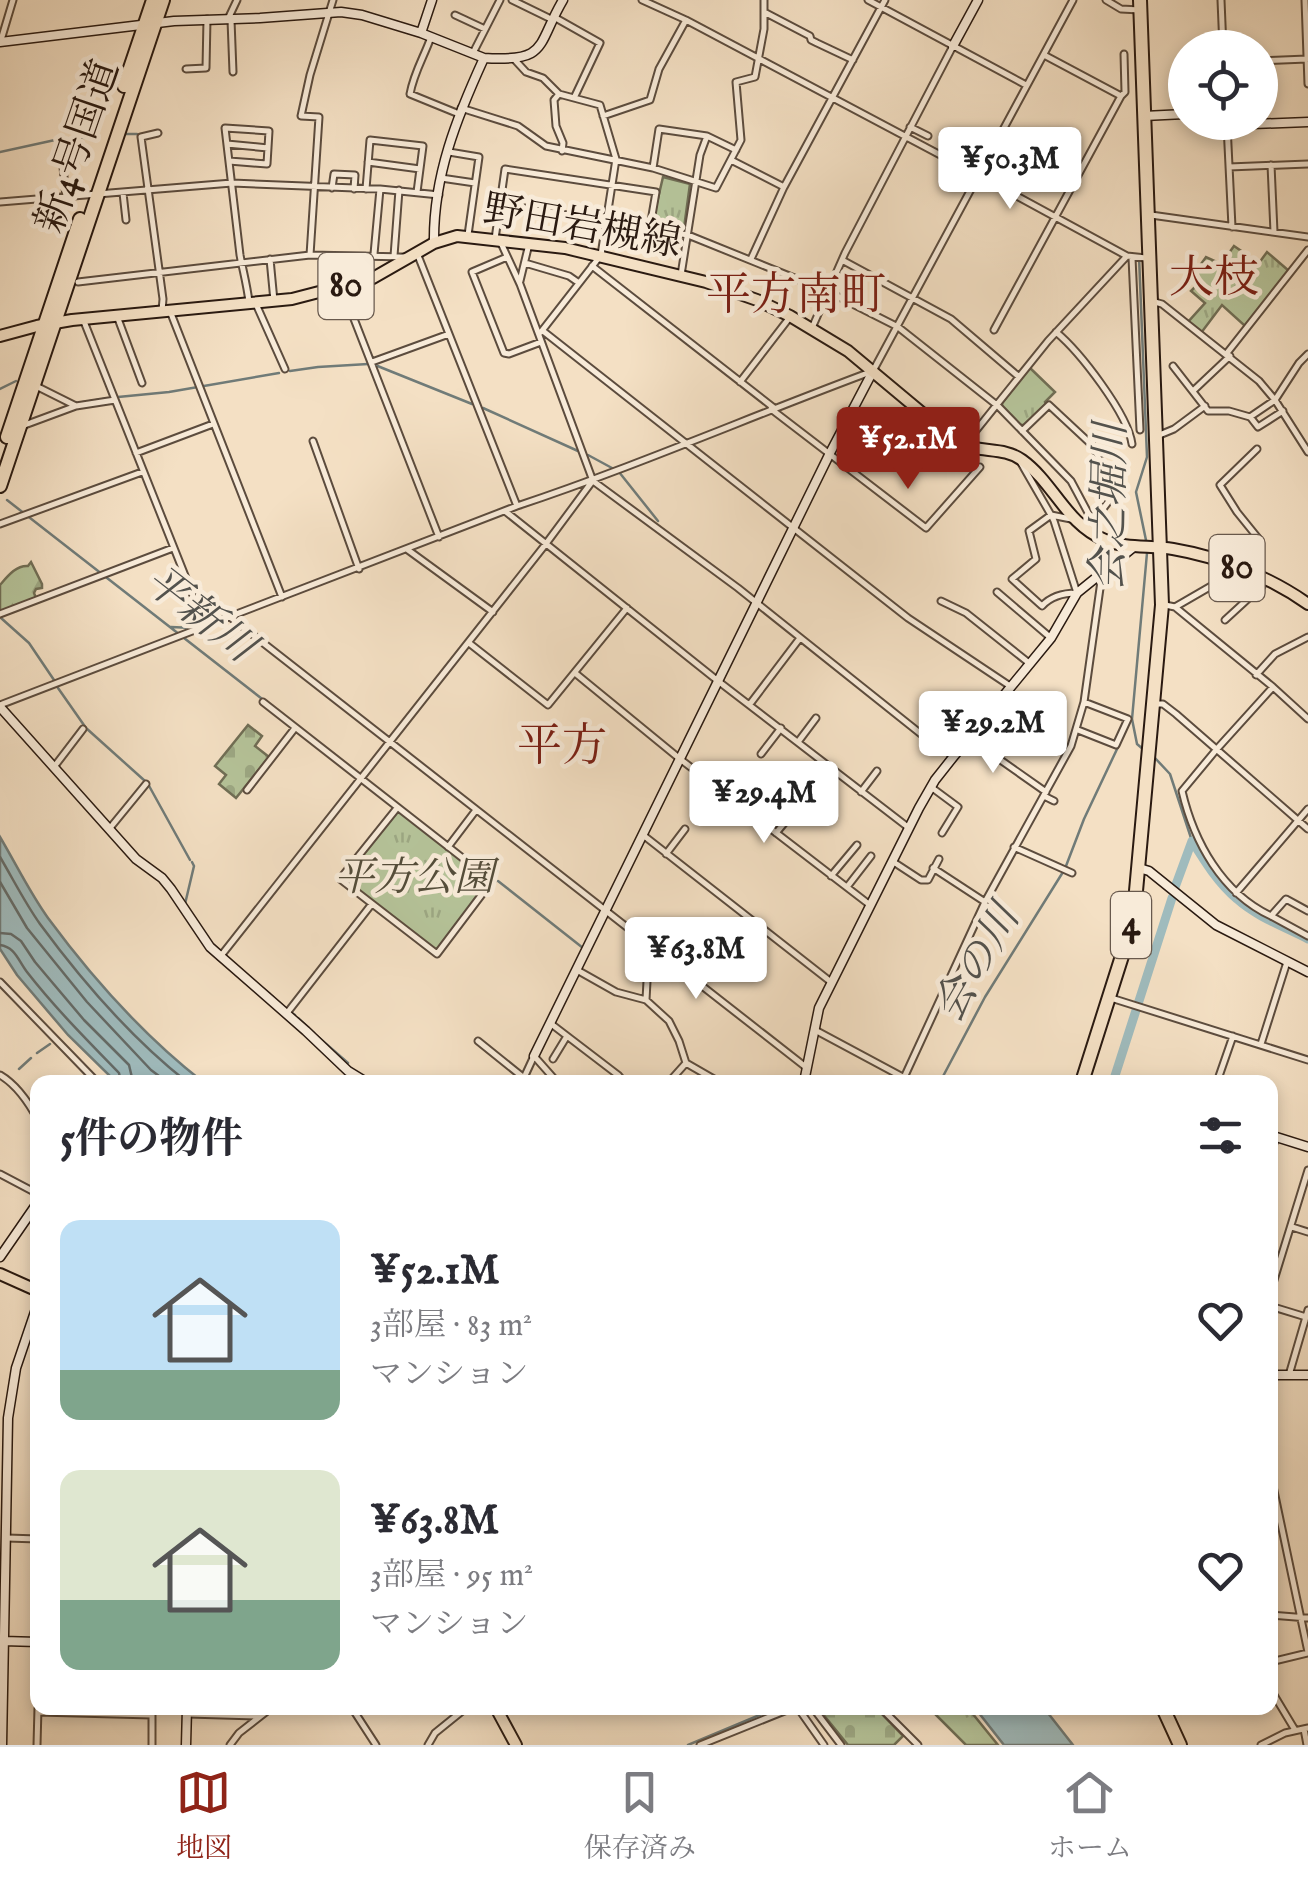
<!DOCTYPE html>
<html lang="ja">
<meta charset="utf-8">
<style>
body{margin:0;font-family:"IM FELL English","Noto Serif JP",serif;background:#f7f7f7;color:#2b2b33;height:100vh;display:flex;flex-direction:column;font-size:38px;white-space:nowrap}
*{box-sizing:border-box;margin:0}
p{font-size:32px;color:#7c7c81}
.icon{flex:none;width:55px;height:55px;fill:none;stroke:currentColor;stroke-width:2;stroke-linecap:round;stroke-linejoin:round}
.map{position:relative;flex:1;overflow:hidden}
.panel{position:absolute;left:30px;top:1075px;width:1248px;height:640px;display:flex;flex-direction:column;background:#fff;border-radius:20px;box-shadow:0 5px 15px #0003}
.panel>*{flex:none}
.buttons{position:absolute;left:1168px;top:30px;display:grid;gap:20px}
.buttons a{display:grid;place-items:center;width:110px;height:110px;border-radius:50%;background:#fff;box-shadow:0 5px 15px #0003;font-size:50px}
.price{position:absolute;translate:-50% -85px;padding:0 22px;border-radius:10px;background:#fff;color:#222;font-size:32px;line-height:65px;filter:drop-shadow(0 2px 5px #0008)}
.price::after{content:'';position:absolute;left:50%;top:60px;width:30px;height:22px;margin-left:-15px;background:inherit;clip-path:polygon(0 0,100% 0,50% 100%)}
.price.current{background:#8f2418;color:#fff}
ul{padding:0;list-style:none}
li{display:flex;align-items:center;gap:30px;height:250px;padding:0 30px}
li span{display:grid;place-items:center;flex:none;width:280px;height:200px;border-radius:20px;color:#555}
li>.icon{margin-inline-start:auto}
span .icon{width:120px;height:120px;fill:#fffc;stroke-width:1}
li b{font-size:42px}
h2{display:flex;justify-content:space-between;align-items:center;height:120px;padding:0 30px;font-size:42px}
.tab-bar{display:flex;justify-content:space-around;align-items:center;height:140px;border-top:2px solid #e1e1e2;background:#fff;font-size:28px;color:#7c7c81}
.tab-bar a{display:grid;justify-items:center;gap:5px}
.tab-bar .current{color:#8f2418}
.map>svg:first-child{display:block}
.forest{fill:url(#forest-firs);stroke:#706e55;stroke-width:2.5}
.cemetery{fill:url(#cemetery-stones);stroke:#706e55;stroke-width:2.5}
.park{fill:url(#park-tufts);stroke:#706e55;stroke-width:2.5}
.water{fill:#9fbbbd;stroke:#707b78;stroke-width:2.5}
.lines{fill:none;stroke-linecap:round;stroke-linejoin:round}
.shore{stroke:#646a67;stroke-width:2.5}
.stream{stroke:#707b78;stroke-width:2.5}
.river{stroke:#9fbbbd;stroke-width:9}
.street-casing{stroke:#5c4c3e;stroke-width:9}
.secondary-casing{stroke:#2a1a11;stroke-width:11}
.primary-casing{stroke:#2a1a11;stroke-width:14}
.highway-casing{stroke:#2a1a11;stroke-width:16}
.street{stroke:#f8ebd9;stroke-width:5}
.secondary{stroke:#f8ebd9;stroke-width:8}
.primary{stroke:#f4e0c4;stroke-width:10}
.highway{stroke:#f4e0c4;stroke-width:12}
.labels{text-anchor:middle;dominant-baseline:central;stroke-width:9;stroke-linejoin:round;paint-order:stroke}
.shield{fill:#f8ebd9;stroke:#68594d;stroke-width:2.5}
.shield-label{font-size:38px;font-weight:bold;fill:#2a1a11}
.street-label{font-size:40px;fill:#2a1a11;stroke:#f8ebd9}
.park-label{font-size:40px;font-style:italic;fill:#544d3a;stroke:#f8ebd9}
.water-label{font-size:42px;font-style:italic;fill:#53524d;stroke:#f8ebd9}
.quarter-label{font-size:45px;fill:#7a1f14;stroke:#f8ebd9}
</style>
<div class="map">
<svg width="1308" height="1745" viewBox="0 0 1308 1745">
<defs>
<pattern id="forest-firs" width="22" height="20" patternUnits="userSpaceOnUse" patternTransform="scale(2.5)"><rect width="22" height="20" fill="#b5c399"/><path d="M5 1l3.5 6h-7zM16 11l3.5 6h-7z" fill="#9ca783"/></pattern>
<pattern id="cemetery-stones" width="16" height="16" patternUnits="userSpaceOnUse" patternTransform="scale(2.5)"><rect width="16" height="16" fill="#b5c399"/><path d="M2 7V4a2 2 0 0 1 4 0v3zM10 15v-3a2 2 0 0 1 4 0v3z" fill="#9ca783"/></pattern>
<pattern id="park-tufts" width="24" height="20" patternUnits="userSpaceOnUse" patternTransform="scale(2.5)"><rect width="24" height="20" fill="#b5c399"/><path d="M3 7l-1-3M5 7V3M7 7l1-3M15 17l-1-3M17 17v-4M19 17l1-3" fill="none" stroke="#9ca783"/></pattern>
</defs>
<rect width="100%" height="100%" fill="#f4e0c4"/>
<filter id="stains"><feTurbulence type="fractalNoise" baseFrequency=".002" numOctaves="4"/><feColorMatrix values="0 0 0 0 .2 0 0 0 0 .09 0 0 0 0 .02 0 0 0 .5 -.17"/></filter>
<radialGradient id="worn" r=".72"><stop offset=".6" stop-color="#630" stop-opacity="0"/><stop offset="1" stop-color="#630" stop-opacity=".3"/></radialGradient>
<path class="forest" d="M 31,562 L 42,584 L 42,588 L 36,589 L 34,593 L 36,598 L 0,612 L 0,585 C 7,577 16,565 28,566 Z"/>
<path class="cemetery" d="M 248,725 L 262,736 L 255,746 L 269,757 L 236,798 L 219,784 L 226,775 L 215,766 Z
M 818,1708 L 876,1708 L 903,1736 L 894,1745 L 848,1745 Z"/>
<path class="park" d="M 663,177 L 690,184 L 684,228 L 682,231 L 654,226 L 652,224 Z
M 1234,246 L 1259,263 L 1267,252 L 1289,271 L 1245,326 L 1222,305 L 1201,333 L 1188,322 L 1205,303 L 1191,291 L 1198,284 L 1191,278 L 1206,257 L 1221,264 Z
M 1029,367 L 1055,392 L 1045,402 L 1046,404 L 1024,425 L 1020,425 L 1002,407 L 1002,403 Z
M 397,808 L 492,881 L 437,954 L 340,879 Z
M 940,1708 L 968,1708 L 998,1745 L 966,1745 L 936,1715 Z"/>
<path class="water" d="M 0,837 C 16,864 30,893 48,918 C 93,979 144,1036 203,1082 L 116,1082 L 68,1035 L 17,975 L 0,949 Z
M 975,1708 L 1044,1708 L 1073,1745 L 1004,1745 Z"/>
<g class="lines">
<path class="shore" d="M 0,857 C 13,879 25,903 40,924 C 82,981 131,1038 187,1082
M 0,882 L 27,928 L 87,1002 L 151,1070 L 167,1082
M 0,933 L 11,934 L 21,941 L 35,962 L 84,1020 L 129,1065 L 133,1082
M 0,945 C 15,947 18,960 27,972 C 55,1008 87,1040 119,1073 L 121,1082"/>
<path class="stream" d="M 124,134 L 137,134
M 0,152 L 55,140 L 96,137
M 1139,256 L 1147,457 L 1136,492 L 1147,545
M 375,365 L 472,404
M 290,371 L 318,367 L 368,364
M 0,389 L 16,381
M 118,397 L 169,392 L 279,373
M 77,403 L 110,398
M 483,408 L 578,451
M 588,455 L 612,468
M 619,472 L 658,521
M 7,500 L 266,702
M 1,618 L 29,643 L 54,680
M 171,627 L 193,628
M 58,688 L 86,728 L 145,781
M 1144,750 L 1137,744 L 1132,719 L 1147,553
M 1155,758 L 1170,774 L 1192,841
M 148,784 L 190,860
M 1066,866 L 1084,819 L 1118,747
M 498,881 L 583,948
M 185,904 L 194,866 L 192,862
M 261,987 L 270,994
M 272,996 L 274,998
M 276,1000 L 284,1007
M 292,1013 L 295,1015
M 298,1018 L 314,1033
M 317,1036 L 348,1063
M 37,1053 L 50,1044
M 19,1069 L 31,1058
M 371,1082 L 372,1082
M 940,1082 L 985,997 L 1063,872
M 688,1745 L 776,1708"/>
<path class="river" d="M 1192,841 C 1205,862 1218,883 1237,899 C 1257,917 1285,927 1308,939
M 1174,890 L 1192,841
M 1113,1082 L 1172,898"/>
<g class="street-casing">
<path id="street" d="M 512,0 L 553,20
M 642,0 L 686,20 L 980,176 L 1127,256 L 1146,258
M 868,0 L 1026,85
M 1106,0 L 1121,9 L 1140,10
M 1221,0 L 1223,48
M 1305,0 L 1308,84
M 766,13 L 810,36 L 811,40 L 817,43 L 853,60
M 455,15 L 485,29
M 554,17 L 600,43 L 574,98
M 228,19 L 237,0
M 231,20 L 233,72
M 431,37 C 424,57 414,72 410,94 L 459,114
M 1,40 L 13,0
M 473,53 L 500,0
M 1044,55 L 1121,96
M 514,59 L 526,72 L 543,78 L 559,94 L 600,105 L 616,159 L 601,255 L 541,332
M 1260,61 L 1307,59
M 186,69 L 206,68 L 207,19
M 559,94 L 554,100 L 556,126 L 563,143 L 562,151
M 461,108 L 518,126 L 546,146 L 653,168 L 716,188 L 741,140 L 736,82 L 755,77 L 764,29 L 764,0
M 603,116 L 650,100 L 659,69 L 686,20
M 1227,125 L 1232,227
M 910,127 L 928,136
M 158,133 L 141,137 L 163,299 L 162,311
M 998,141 L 1074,183
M 227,144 L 268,148
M 61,147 L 66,197
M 449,152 L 479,157 L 468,235
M 731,160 L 784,187
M 229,161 L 267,164 L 269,131 L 225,128 C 230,170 235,212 240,255 C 243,271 247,285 249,302
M 368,162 L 420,169
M 1271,165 L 1274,232
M 1229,167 L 1308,164
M 653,168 L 659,129 L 707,136 L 736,150
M 441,178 L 475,183
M 332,188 L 334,174 L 355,175 L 354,189
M 366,189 L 370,140 L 423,146 L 417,192
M 123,193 L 126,220
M 0,202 L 232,183 L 380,189 L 439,195
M 500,204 L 688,235 L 829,292 L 898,327 L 998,406 L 1071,481 L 1093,522 L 1093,534
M 1151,215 L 1308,237
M 495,239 L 505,169 L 656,192 L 650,227
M 501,243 L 520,284 L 593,481 L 738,588 L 921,734 L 954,756
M 417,253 L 517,506
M 374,254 L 380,189
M 310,255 L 319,117 L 301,116 L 310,75 L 333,0
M 394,256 L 399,190
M 507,257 L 472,272 L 504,353 L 509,354 L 541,342
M 1132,258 L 1140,430
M 270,259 L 274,301
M 751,259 L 784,187 L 885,0
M 842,260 L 951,319 L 1018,376
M 525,263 L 569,276 L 579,283
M 592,266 L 774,408
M 681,275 L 700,155 L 707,136
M 520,281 L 529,244
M 78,282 L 310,255 L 406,257
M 342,288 L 439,537
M 1151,301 L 1162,304 L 1259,381 L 1275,400 L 1308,452
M 256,304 L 285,369
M 170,311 L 282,597
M 117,316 L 142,383
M 83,319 L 205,626
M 812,328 L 845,253 L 953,46
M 994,330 L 1121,96 L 1125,92 L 1124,54
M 543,331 L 908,618 L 1010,686
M 1056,332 C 1080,352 1128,414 1132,444
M 1227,353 L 1308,250
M 372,362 L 449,334
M 1173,366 L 1208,411 L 1229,411 L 1250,417 L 1275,400 L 1299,363 L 1308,354
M 740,382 L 790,317
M 34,385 L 76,406
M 1193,391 L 1230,356
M 771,409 L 926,528 L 980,467
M 1251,418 L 1258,427 L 1283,411
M 22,426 L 76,406 L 115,400
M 1022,431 L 1049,405 L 1093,446 L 1115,493 L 1093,522
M 1157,436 L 1174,429 L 1205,406
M 313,441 L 359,569
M 966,443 L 1048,341 L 1127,256
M 1257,449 L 1220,485 L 1237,512 L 1258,538
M 136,453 L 213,424
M 1021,463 L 1051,515 L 1054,521 L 1077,593 C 1063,593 1051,596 1042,606 L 1012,579 L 1036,559 L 1029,531 L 1051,515 L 1071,519
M 505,511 L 718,681 L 909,828
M 0,524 L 142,472
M 408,550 L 493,612
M 997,592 L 1051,638
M 941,601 L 966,613 L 1029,663
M 1165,605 L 1175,607 L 1273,687 L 1308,719
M 1175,607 L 1232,574 L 1234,569
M 0,614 L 173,548
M 230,617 L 807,1068
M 1225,620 L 1262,586 L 1264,581
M 469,643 L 548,705 L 627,608
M 575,673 L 680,759 L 870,905
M 1256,675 L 1275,654 L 1308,637
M 1273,687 L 1216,750 L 1182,791 C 1194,842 1222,893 1271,916 L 1286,899 L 1308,911
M 263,702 L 492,881 L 437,954 L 340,879 L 397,808
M 750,704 L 800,638
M 1157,704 L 1163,704 L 1176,714 L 1308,829
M 0,705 L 517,506 C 637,466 754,415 873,371 L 1073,0
M 982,725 L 1002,741 L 992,754 L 1046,792
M 1078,730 L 1116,745 L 1128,719 L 1084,702
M 921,734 L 940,709 L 971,734
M 798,742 L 816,718
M 761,754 L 781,728
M 54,767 L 83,729
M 931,787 L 958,807 L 942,833
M 247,790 L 295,728
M 861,792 L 877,771
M 1044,796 L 1054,801
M 759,819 L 783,789
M 110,828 L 146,784
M 776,833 L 796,809
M 643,835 L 831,982
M 448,847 L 476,810
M 1014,847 L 1072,873
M 666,854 L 685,829
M 892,861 L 921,880 L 928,880 L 939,859
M 933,868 L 985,902
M 831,876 L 857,845
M 847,887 L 871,856
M 1236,893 L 1308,809
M 1271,916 L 1308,936
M 643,938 L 648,962 L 646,1000
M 220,957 L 545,545 L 591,483
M 577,970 L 616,992 L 646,1000 L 669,1021 L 679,1041 L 686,1063 L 719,1082
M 0,982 L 97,1082
M 1111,998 L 1308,1060
M 287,1013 L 371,905
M 550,1023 L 618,1075 L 624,1082
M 815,1030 L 912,1082
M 478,1041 L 524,1078
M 1261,1044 L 1287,962
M 553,1059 L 567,1036
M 0,1075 C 17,1085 29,1103 38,1120
M 522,1082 L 534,1056 L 557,1082
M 669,1082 L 686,1063
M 902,1082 L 985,902 L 1071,746 L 1084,702 L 1102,574
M 1217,1082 L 1233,1036
M 1270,1155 L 1276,1137
M 0,1174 L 38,1194
M 1292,1227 L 1308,1232
M 1270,1293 L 1308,1170
M 1270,1306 L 1306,1317
M 1289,1375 L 1308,1310
M 1270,1472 L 1308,1652
M 7,1538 L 38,1539
M 1270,1615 L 1308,1618
M 1270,1662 L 1308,1653
M 1270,1695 L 1274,1695 L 1295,1730
M 352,1708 L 376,1745
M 798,1708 L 824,1745
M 813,1708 L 841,1745
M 881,1708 L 918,1745
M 38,1712 L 152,1715
M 188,1714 L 260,1716
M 1304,1729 L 1307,1745
M 37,1745 L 38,1708
M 152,1745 L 152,1708
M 230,1745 L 239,1733 L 271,1708
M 428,1745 L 435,1733 L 466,1708
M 700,1745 L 792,1708
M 1261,1745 L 1285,1733 L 1308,1728"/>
</g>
<g class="secondary-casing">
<path id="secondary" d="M 421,33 L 432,0
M 0,42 L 174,21 L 260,18 L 341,12 L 362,15 L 421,33 L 484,58
M 953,46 L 978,0
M 1144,116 L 1185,114
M 1216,122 L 1227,125 L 1308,122
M 434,243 C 433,176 457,117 484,58 C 549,62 536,46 563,0
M 0,707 L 136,859 L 162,878 L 171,889 L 210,947 L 306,1031 L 348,1071 L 366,1082
M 1139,868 L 1149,871 L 1216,925 L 1308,972
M 534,1056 L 830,453 L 873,371
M 804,1082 L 819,1008 L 919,808 L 935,780 L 954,756 L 1051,638 L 1077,593 L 1135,546
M 1270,1135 L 1308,1147
M 0,1257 L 38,1202
M 1270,1375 L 1308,1375
M 3,1641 L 38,1642
M 2,1745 L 8,1418 L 16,1368 L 38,1303
M 186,1745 L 187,1708"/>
</g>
<g class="primary-casing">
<path id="primary" d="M 0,336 L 37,326 L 72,320 L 292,299 L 373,278 L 434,243 L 457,236 L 565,248 L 706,282 L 757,300 L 790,316 L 848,351 L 957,442 C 979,454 1003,446 1022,460 C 1054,483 1066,524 1105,540 C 1126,549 1151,545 1173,549 C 1220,557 1270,577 1308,604
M 0,1274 L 38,1291
M 496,1708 L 516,1745"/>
</g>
<g class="highway-casing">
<path id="highway" d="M 124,86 L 153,0
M 7,437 L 80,219
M 0,486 L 163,0
M 1082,1082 L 1129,934 L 1135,902 L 1162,605 L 1140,0
M 1163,1708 L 1180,1745"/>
</g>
<use href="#street" class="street"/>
<use href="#secondary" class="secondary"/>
<use href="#primary" class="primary"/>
<use href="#highway" class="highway"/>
</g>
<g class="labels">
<g class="shield">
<rect x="318.5" y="253" width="55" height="66" rx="8"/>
<rect x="1209.5" y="535" width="55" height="66" rx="8"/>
<rect x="1111" y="892" width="40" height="66" rx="8"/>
</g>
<g class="shield-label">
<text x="346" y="286">80</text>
<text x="1237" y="568">80</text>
<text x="1131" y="925">4</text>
</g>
<g class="street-label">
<text transform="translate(79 147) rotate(-71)">新4号国道</text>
<text transform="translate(582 228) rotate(10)">野田岩槻線</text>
</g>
<g class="park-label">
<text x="414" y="879">平方公園</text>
</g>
<g class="water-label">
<text transform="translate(1111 507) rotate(-89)">会之堀川</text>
<text transform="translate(199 615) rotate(38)">平新川</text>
<text transform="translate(978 964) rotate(-60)">会の川</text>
</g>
<g class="quarter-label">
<text x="1214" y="279">大枝</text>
<text x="796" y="296">平方南町</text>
<text x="562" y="747">平方</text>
</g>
</g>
<rect width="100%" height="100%" filter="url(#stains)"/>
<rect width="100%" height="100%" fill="url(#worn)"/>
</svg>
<div class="buttons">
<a><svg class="icon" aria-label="locate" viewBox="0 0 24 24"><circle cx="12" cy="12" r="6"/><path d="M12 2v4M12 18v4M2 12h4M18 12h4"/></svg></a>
</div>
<b class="price" style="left:1010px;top:212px">¥50.3M</b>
<b class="price current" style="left:908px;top:492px">¥52.1M</b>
<b class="price" style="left:993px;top:776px">¥29.2M</b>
<b class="price" style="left:764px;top:846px">¥29.4M</b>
<b class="price" style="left:696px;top:1002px">¥63.8M</b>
<section class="panel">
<h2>5件の物件<svg class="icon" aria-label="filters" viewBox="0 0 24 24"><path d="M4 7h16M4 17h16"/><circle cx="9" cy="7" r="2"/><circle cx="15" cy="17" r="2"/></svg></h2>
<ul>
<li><span style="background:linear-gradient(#bfe0f5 75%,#7fa58c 0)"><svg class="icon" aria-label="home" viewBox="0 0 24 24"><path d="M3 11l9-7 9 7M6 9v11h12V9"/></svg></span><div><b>¥52.1M</b><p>3部屋 · 83 m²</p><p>マンション</p></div><svg class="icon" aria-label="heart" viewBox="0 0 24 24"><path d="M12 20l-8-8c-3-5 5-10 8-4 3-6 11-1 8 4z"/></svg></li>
<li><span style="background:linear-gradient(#dfe7d0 65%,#7fa58c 0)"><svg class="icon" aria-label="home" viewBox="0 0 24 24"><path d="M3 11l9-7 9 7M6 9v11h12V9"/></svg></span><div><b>¥63.8M</b><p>3部屋 · 95 m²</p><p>マンション</p></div><svg class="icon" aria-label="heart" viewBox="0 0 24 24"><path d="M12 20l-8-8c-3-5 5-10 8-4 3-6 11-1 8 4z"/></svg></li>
</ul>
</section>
</div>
<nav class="tab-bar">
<a class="current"><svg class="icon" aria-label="map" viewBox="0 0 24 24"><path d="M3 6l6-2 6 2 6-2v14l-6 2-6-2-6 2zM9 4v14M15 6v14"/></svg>地図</a>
<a><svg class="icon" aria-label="saved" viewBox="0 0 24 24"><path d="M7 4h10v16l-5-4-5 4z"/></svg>保存済み</a>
<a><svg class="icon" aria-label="home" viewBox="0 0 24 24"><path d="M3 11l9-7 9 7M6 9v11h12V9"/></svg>ホーム</a>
</nav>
